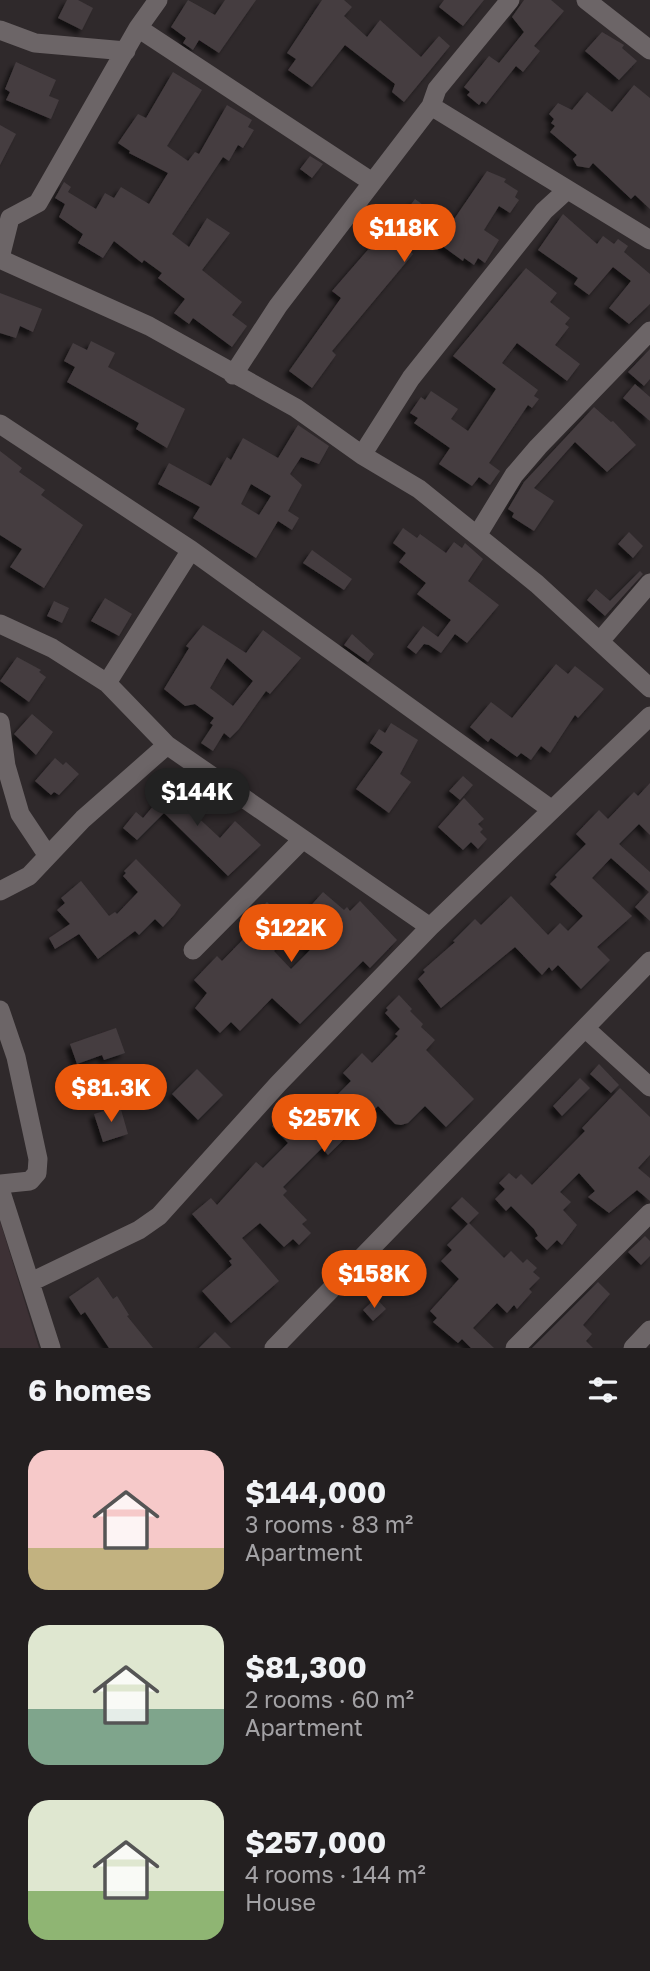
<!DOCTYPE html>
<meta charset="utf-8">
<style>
body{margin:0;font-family:"Golos Text",sans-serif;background:#2f2c2d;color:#f1f3f6;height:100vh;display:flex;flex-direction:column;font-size:26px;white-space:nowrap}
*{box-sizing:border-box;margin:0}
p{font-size:23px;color:#a3a2a5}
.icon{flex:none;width:38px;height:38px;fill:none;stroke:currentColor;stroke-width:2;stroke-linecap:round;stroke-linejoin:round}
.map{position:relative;height:1348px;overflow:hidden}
.details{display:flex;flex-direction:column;background:#231f20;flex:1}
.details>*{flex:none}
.price{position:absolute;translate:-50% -60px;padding:0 16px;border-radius:24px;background:#ea580c;color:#fff;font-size:23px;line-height:46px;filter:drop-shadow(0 2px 4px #0008)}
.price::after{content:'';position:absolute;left:50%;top:42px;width:21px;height:16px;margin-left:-10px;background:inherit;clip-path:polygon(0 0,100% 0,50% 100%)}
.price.active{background:#222;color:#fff}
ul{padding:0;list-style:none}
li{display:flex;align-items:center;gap:21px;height:175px;padding:0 28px}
li span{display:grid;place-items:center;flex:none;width:196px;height:140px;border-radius:21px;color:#555}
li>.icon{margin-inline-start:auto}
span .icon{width:84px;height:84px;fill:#fffc;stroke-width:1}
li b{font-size:30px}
h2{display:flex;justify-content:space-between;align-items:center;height:84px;padding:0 28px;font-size:30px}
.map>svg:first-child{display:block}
.built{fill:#3d3135}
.building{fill:#453d40;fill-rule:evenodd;filter:url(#shadow)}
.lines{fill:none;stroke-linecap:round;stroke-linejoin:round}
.minor{stroke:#6c6567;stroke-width:19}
</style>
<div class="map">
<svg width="650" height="1348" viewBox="0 0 650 1348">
<defs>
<filter id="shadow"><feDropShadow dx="-4.5" dy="4.5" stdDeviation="2" flood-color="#0009"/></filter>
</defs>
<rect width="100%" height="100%" fill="#2f292b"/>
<path class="built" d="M 0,1221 L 39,1348 L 0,1348 Z"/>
<path class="building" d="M 67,0 L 78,0 L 93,8 L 82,30 L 58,18 Z
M 188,0 L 215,15 L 225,0 L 256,0 L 219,53 L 199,40 L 193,50 L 183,43 L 186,38 L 171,27 Z
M 322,0 L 344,0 L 352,7 L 344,16 L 367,37 L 380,20 L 421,57 L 439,36 L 450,46 L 404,102 L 392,92 L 395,84 L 345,45 L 312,87 L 288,70 L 296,59 L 287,53 Z
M 444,0 L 484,0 L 463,26 L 439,7 Z
M 524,0 L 551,0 L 564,11 L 534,46 L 540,51 L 523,72 L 516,66 L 486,104 L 482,101 L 479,105 L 467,95 L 470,92 L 464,87 L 489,56 L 499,63 L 524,32 L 512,17 Z
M 602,32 L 624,45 L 622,48 L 637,61 L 619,80 L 585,51 Z
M 16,62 L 56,80 L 49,96 L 59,100 L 51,119 L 6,100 L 10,92 L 5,89 Z
M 173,72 L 202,90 L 167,146 L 188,161 L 195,152 L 199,154 L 227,105 L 252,120 L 248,127 L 254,130 L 243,148 L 238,145 L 229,161 L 223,157 L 172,234 L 189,247 L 207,218 L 230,233 L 202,270 L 242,302 L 232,315 L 247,326 L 232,347 L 193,318 L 189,324 L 174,313 L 185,299 L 158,278 L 162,273 L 144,260 L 142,263 L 114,241 L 103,258 L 78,243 L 83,234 L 59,217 L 65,204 L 55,198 L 64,182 L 71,187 L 68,192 L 96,209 L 105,193 L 114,198 L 121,187 L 149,204 L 168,173 L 129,153 L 130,151 L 118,143 L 138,114 L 146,118 Z
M 634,85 L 650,98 L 650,209 L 635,195 L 631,199 L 593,163 L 589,168 L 577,166 L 573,159 L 577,155 L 550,132 L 555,126 L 551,123 L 554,119 L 549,114 L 558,103 L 572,110 L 587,92 L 612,112 Z
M 0,125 L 16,134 L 0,165 Z
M 310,156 L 323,164 L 312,178 L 300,169 Z
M 487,171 L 506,179 L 504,182 L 518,191 L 515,197 L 519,200 L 510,213 L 499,206 L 484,230 L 499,240 L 485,263 L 478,258 L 474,265 L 464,258 L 463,261 L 423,232 L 409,250 L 413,254 L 332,351 L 336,355 L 312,388 L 289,371 L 341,298 L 332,291 L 392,222 L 396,225 L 415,199 L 450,225 Z
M 563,214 L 597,244 L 603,236 L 614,244 L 618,239 L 628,246 L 624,252 L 650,274 L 650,304 L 629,324 L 609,308 L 631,281 L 613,267 L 589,295 L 574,284 L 578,278 L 538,250 Z
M 526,268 L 557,293 L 550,302 L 570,318 L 565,324 L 569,327 L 555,345 L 580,364 L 567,381 L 517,343 L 502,363 L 538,390 L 534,396 L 539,399 L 532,408 L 528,405 L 489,463 L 500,471 L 490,485 L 479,477 L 472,486 L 439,464 L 450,448 L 414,423 L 418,418 L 410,413 L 421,397 L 425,400 L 431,391 L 458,409 L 451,419 L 468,431 L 496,389 L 453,356 Z
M 0,293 L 42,309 L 33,332 L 20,326 L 16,338 L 0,333 Z
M 91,341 L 115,353 L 108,367 L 185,409 L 167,448 L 136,429 L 139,423 L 67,382 L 75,367 L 64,361 L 73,343 L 87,350 Z
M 650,349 L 650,379 L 644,386 L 628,372 Z
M 635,384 L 650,397 L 650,421 L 623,398 Z
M 594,407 L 611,422 L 613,421 L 636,445 L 607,472 L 575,442 L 534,488 L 554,501 L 534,531 L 512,517 L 514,513 L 508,509 L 524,482 Z
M 298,425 L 329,446 L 319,464 L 301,457 L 290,474 L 302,485 L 288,511 L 299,518 L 292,530 L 278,521 L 256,558 L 193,518 L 200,507 L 158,484 L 169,463 L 211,486 L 227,457 L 231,460 L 243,438 L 278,458 ZM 251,484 L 271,496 L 259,515 L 241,504 Z
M 0,451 L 22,468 L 19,472 L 45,490 L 41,495 L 83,525 L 44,588 L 10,567 L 22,549 L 0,535 Z
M 403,528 L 417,538 L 420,534 L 446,553 L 454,542 L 462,548 L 465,543 L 483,559 L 468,581 L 499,605 L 467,643 L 455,634 L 441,653 L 429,645 L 424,644 L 416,654 L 407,647 L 423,626 L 438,637 L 451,620 L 417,594 L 426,583 L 399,562 L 406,553 L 393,543 Z
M 629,532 L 643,546 L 633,558 L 618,544 Z
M 312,550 L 352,579 L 344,590 L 303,563 Z
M 640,571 L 643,574 L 605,616 L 587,600 L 596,589 L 610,601 Z
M 105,598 L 132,614 L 119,636 L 91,621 Z
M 54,601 L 69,608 L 62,623 L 47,616 Z
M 203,625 L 246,653 L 263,630 L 301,658 L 270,694 L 266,691 L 239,729 L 230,738 L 224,733 L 213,751 L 201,743 L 213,725 L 210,723 L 214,718 L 195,704 L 185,706 L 164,689 L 189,648 L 186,646 ZM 227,658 L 253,681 L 233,706 L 210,688 Z
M 352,634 L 374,654 L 368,662 L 344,645 Z
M 17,657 L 41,670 L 39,672 L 46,677 L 29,702 L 0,681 Z
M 556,664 L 568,674 L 575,666 L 604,689 L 578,718 L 575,715 L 550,753 L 541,746 L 531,760 L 521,753 L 517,757 L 491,738 L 488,742 L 470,727 L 491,702 L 512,718 Z
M 32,714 L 53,732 L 36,755 L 14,734 Z
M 391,723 L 418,740 L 400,774 L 411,782 L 389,813 L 356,789 L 383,752 L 370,743 L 379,729 L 385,733 Z
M 55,758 L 63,765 L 66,762 L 79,774 L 59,795 L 54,792 L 51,795 L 35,781 Z
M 463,776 L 473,785 L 460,800 L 449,791 Z
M 177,778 L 200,793 L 190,810 L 220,838 L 235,821 L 261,845 L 228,876 L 164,813 L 137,840 L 123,828 L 136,812 L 143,818 Z
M 650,783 L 650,835 L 639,824 L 619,844 L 650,872 L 650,921 L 635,907 L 649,892 L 611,858 L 592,878 L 632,916 L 597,947 L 610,960 L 581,989 L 558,965 L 552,971 L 549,967 L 542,975 L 515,947 L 441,1008 L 418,979 L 425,972 L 423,970 L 455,942 L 453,941 L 475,919 L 481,925 L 511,896 L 548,935 L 560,923 L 568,931 L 583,916 L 550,884 L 557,877 L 555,875 L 586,844 L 576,834 L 599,810 L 608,819 L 634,792 L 638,796 Z
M 464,798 L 484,819 L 478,824 L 483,829 L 480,832 L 487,839 L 478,849 L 471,842 L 463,850 L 438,827 Z
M 136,859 L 181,905 L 174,915 L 163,927 L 155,919 L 139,935 L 135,931 L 98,959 L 79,934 L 55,949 L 49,938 L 70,924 L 57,910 L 65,903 L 61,898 L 81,881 L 109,916 L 115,912 L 117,914 L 138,892 L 123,876 L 126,873 L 124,871 Z
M 323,892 L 344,910 L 347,907 L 350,911 L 360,901 L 397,940 L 370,968 L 363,961 L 300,1024 L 272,998 L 240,1031 L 231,1022 L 220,1033 L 195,1008 L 207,993 L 194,980 L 217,956 L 222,961 L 258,924 L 251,918 L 267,902 L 295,930 L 274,951 L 291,969 L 310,950 L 296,935 L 314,918 L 306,911 Z
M 399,995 L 412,1009 L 410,1011 L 423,1024 L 421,1027 L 435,1040 L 426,1050 L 474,1099 L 446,1127 L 425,1106 L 408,1123 L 401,1125 L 395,1124 L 378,1106 L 328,1155 L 322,1148 L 283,1187 L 287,1191 L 283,1195 L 307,1220 L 302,1224 L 311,1233 L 299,1245 L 293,1239 L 284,1247 L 260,1223 L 242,1238 L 279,1281 L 231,1323 L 202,1291 L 232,1265 L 229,1261 L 232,1259 L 192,1214 L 211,1198 L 217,1205 L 256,1162 L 263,1168 L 288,1143 L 272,1126 L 283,1115 L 305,1138 L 328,1116 L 322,1110 L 351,1081 L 343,1073 L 362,1053 L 372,1063 L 398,1036 L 395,1034 L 400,1029 L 385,1013 L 388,1010 L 386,1008 Z
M 116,1028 L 125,1053 L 104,1060 L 102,1055 L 77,1064 L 70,1044 Z
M 599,1064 L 619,1085 L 611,1093 L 590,1074 Z
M 197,1069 L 223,1095 L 198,1120 L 172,1094 Z
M 580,1078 L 590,1088 L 562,1116 L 553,1106 Z
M 620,1088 L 650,1117 L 650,1155 L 638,1168 L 650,1178 L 650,1201 L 637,1190 L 609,1213 L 588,1197 L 595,1191 L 579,1173 L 560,1192 L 571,1202 L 563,1210 L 577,1225 L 562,1245 L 557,1240 L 547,1250 L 535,1238 L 538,1236 L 534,1229 L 511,1206 L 506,1211 L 495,1199 L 505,1189 L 499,1183 L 509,1173 L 516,1179 L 521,1174 L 532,1185 L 585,1131 L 582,1128 Z
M 120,1106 L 128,1134 L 103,1142 L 94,1114 Z
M 462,1197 L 479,1213 L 468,1224 L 451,1208 Z
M 469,1223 L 504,1258 L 511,1251 L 523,1263 L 527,1259 L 537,1268 L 533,1272 L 540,1278 L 529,1289 L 532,1292 L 517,1309 L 514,1305 L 507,1313 L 497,1303 L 473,1328 L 494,1348 L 471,1348 L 462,1339 L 458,1343 L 433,1322 L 437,1318 L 430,1311 L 459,1279 L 441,1261 L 452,1250 L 447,1245 Z
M 645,1236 L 650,1241 L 650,1256 L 641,1265 L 628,1252 Z
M 98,1277 L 113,1299 L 117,1296 L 129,1315 L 127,1316 L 153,1348 L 109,1348 L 85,1312 L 81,1315 L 69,1297 Z
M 598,1282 L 610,1294 L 583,1325 L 592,1334 L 586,1341 L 593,1348 L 532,1348 Z
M 376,1298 L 386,1309 L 373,1321 L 363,1310 Z
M 215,1332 L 231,1348 L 199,1348 Z"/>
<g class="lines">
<path class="minor" d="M 586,0 L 650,50
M 138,28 L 372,182
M 0,30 L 35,43 L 126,51
M 431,106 L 650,240
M 0,258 L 10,218 L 38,203 L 138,28 L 158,0
M 0,259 L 149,326 L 296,408 L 362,455 L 419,489 L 537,584 L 650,688
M 233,375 L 278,306 L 431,106 L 437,89 L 510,0
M 0,424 L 191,550 L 552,810
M 362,455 L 411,378 L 544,211 L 567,190
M 478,534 L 514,475 L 538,447 L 650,331
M 0,624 L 52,648 L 107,683 L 167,745 L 430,927
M 600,641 L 650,583
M 107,683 L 191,550
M 0,722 L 6,766 L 20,814 L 48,856
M 0,891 L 29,876 L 83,819 L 167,745
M 193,950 L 302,840
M 0,1010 L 16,1057 L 38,1159 L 37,1173 L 30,1181 L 0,1184
M 585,1028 L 650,1087
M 0,1189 L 51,1348
M 31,1282 L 139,1230 L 159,1216 L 278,1084 L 430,927 L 650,716
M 274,1348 L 650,961
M 515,1348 L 650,1213
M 633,1348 L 650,1330"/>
</g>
</svg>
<b class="price" style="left:404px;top:264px">$118K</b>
<b class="price active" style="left:197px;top:828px">$144K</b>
<b class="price" style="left:291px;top:964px">$122K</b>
<b class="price" style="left:111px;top:1124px">$81.3K</b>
<b class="price" style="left:324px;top:1154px">$257K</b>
<b class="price" style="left:374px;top:1310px">$158K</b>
</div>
<section class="details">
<h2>6 homes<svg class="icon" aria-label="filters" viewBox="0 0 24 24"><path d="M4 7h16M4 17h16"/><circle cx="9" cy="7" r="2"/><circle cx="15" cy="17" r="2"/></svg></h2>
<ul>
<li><span style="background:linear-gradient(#f6c9c9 70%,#c2b280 0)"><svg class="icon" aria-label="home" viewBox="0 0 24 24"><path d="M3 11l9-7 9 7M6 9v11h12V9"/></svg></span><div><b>$144,000</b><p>3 rooms · 83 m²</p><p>Apartment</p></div></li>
<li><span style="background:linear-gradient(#dfe7d0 60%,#7fa58c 0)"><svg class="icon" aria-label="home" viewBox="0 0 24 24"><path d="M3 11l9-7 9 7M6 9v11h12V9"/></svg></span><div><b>$81,300</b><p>2 rooms · 60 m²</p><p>Apartment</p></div></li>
<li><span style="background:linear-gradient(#dfe7d0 65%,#8fb573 0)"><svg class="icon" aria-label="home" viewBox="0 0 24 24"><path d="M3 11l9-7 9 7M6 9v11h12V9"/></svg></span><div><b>$257,000</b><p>4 rooms · 144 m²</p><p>House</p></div></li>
</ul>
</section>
